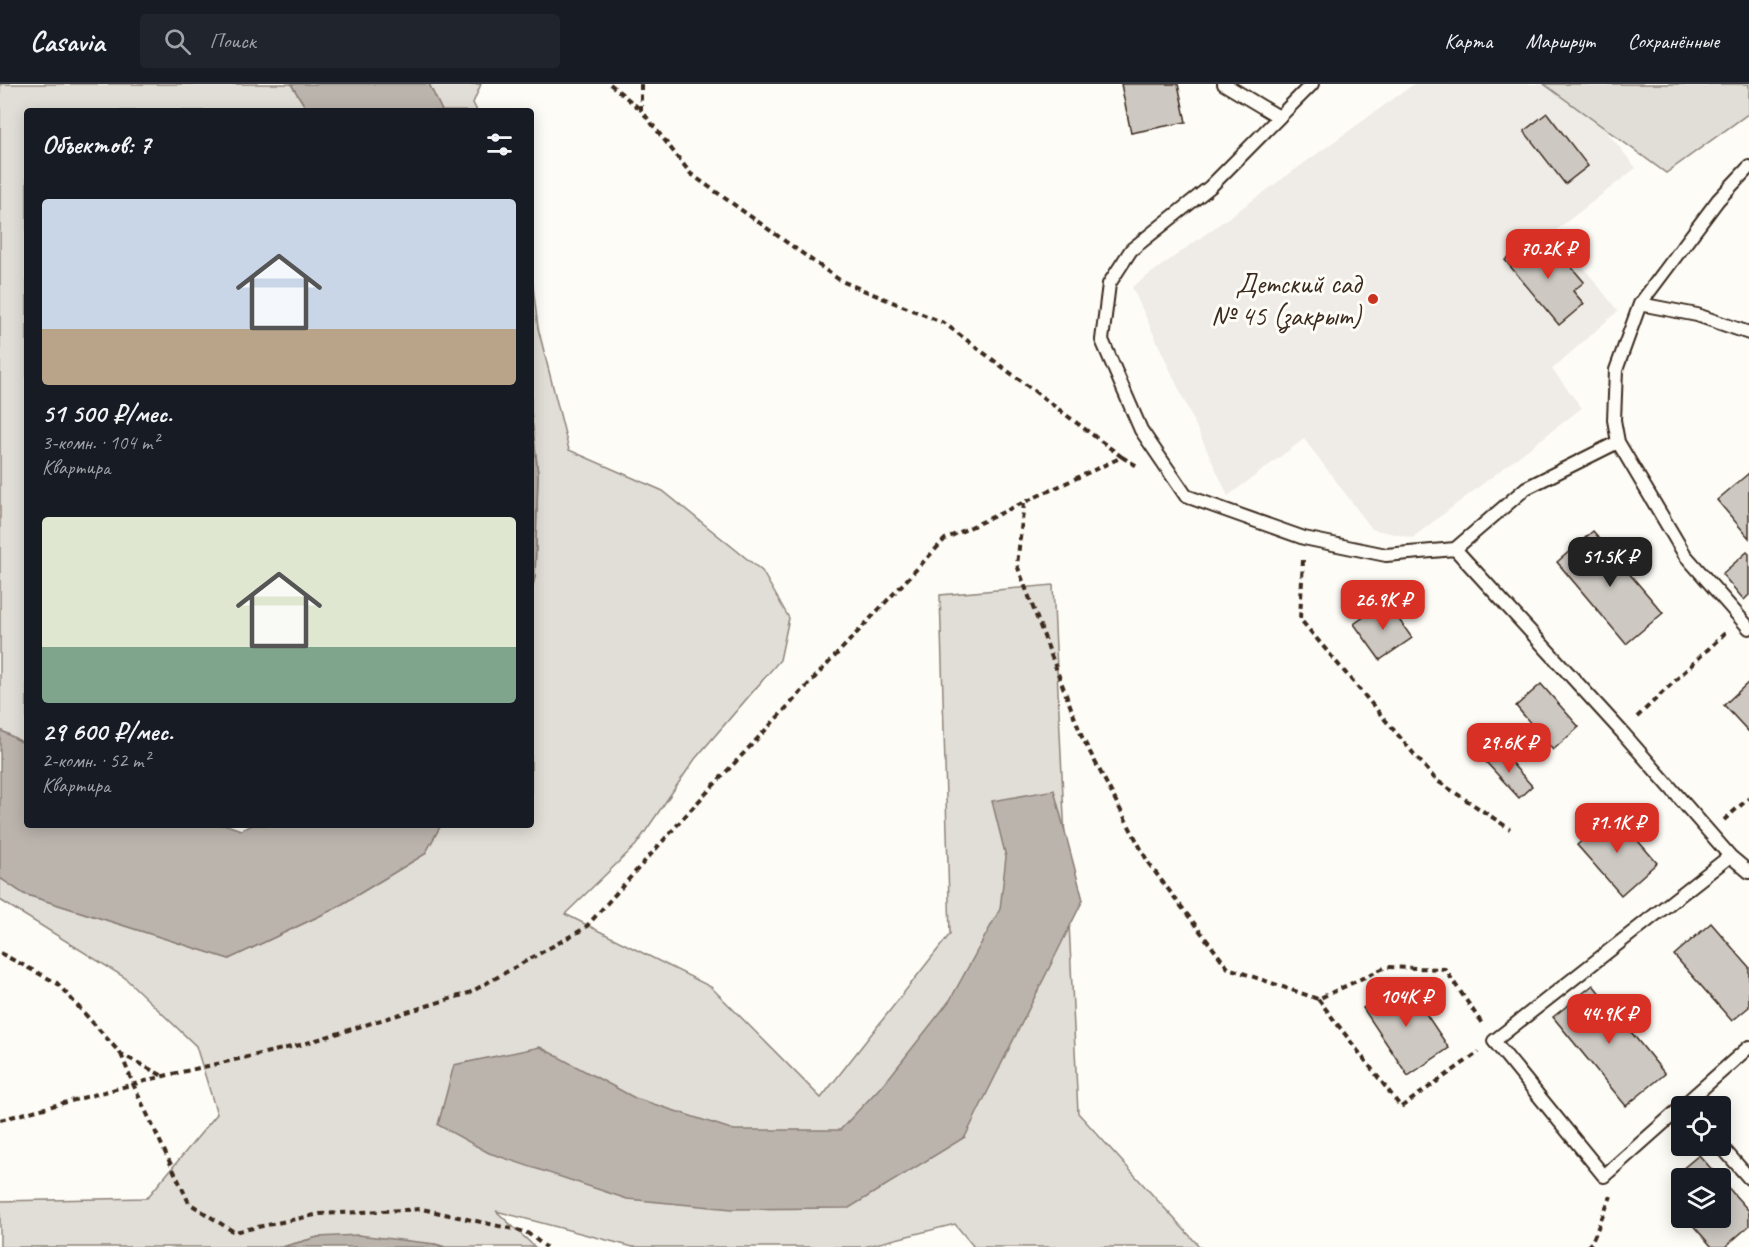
<!DOCTYPE html>
<html lang="ru">
<meta charset="utf-8">
<style>
body{margin:0;font-family:Caveat,sans-serif;background:#20242c;color:#f1f3f6;height:100vh;display:flex;flex-direction:column;font-size:22px;white-space:nowrap}
*{box-sizing:border-box;margin:0}
p{font-size:20px;color:#9ea1a6}
.icon{flex:none;width:33px;height:33px;fill:none;stroke:currentColor;stroke-width:2;stroke-linecap:round;stroke-linejoin:round}
.map{position:relative;flex:1;overflow:hidden}
.panel{position:absolute;left:24px;top:24px;width:510px;height:720px;display:flex;flex-direction:column;background:#171b24;border-radius:6px;box-shadow:0 3px 15px #0003}
.panel>*{flex:none}
.tools{position:absolute;left:1671px;top:1012px;display:grid;gap:12px}
.tools a{display:grid;place-items:center;width:60px;height:60px;border-radius:6px;background:#171b24;box-shadow:0 3px 15px #0003;font-size:30px}
.price{position:absolute;translate:-50% -51px;padding:0 14px;border-radius:12px;background:#d93025;color:#fff;font-size:20px;line-height:39px;filter:drop-shadow(0 2px 3px #0008)}
.price::after{content:'';position:absolute;left:50%;top:36px;width:18px;height:14px;margin-left:-9px;background:inherit;clip-path:polygon(0 0,100% 0,50% 100%)}
.price.on{background:#222;color:#fff}
ul{padding:0;list-style:none}
li{display:grid;align-content:center;gap:12px;height:318px;padding:0 18px}
li span{display:grid;place-items:center;height:186px;border-radius:6px;color:#555}
li>.icon{margin-inline-start:auto}
span .icon{width:108px;height:108px;fill:#fffc;stroke-width:1}
li b{font-size:26px}
h2{display:flex;justify-content:space-between;align-items:center;height:72px;padding:0 18px;font-size:26px}
header{display:flex;align-items:center;gap:36px;box-sizing:border-box;height:84px;padding:0 30px;background:#171b24;border-bottom:2px solid #363941}
header strong{font-size:28px}
nav{display:flex;gap:33px;margin-inline-start:auto;font-size:21px}
.search{width:420px;height:54px;background:#20242c;display:flex;align-items:center;gap:15px;box-sizing:border-box;padding:0 21px;border-radius:6px;color:#9ea1a6;font-size:22px}
.map>svg:first-child{display:block}
.built{fill:#efece7}
.green{fill:#e1ded7;stroke:#8e847a;stroke-width:1.5}
.water{fill:#bbb4ad;stroke:#887d74;stroke-width:1.5}
.building{fill:#cdc8c2;stroke:#3b2a1e;stroke-width:1.5}
.lines{fill:none;stroke-linecap:round;stroke-linejoin:round}
.lane-casing{stroke:#3b2a1e;stroke-width:16}
.path{stroke:#3b2a1e;stroke-width:4;stroke-dasharray:6 4.5;stroke-linecap:butt}
.lane{stroke:#fdfcf7;stroke-width:12}
.poi-dot{fill:#c8321e;stroke:#fdfcf7;stroke-width:2}
.labels{text-anchor:middle;dominant-baseline:central;stroke-width:6;stroke-linejoin:round;paint-order:stroke}
.poi-label{font-size:28px;fill:#3b2a1e;stroke:#fdfcf7;text-anchor:end}
</style>
<header>
<strong>Casavia</strong>
<div class="search"><svg class="icon" aria-label="search" viewBox="0 0 24 24"><circle cx="10" cy="10" r="6"/><path d="M15 15l6 6"/></svg>Поиск</div>
<nav><a>Карта</a><a>Маршрут</a><a>Сохранённые</a></nav>
</header>
<div class="map">
<svg width="1749" height="1163" viewBox="0 0 1749 1163">
<rect width="100%" height="100%" fill="#fdfcf7"/>
<filter id="ink" filterUnits="userSpaceOnUse"><feTurbulence type="fractalNoise" baseFrequency=".0167" numOctaves="2"/><feDisplacementMap in="SourceGraphic" scale="12" xChannelSelector="R" yChannelSelector="G"/><feConvolveMatrix kernelMatrix="1 2 1 2 8 2 1 2 1" color-interpolation-filters="sRGB"/></filter>
<g filter="url(#ink)">
<path class="built" d="M 1414,0 L 1569,0 L 1636,84 L 1555,147 L 1618,227 L 1552,285 L 1582,324 L 1412,454 L 1372,445 L 1304,355 L 1228,412 L 1132,203 Z"/>
<path class="green" d="M 0,0 L 291,0 L 308,27 L 27,27 L 27,661 L 0,646 Z
M 429,0 L 481,0 L 473,19 L 477,27 L 442,27 Z
M 1544,0 L 1749,0 L 1749,29 L 1666,89 Z
M 531,186 L 538,244 L 569,366 L 663,407 L 762,487 L 789,534 L 780,576 L 695,675 L 636,761 L 565,830 L 711,903 L 821,1014 L 950,850 L 940,511 L 1053,501 L 1078,1029 L 1200,1163 L 974,1163 L 955,1140 L 864,1163 L 633,1163 L 496,1127 L 535,1163 L 445,1163 L 435,1160 L 318,1153 L 282,1163 L 0,1163 L 0,1117 L 147,1114 L 217,1030 L 196,962 L 124,893 L 0,816 L 0,794 L 24,810 L 229,875 L 334,825 L 425,770 L 441,741 L 531,741 L 531,509 L 535,493 L 538,390 L 531,328 Z"/>
<path class="water" d="M 291,0 L 429,0 L 442,27 L 308,27 Z
M 531,328 L 538,390 L 535,493 L 531,509 Z
M 0,646 L 27,661 L 27,741 L 227,741 L 241,746 L 253,741 L 441,741 L 425,770 L 334,825 L 229,875 L 24,810 L 0,794 Z
M 1054,706 L 1083,816 L 965,1053 L 849,1124 L 732,1125 L 627,1115 L 489,1069 L 438,1041 L 454,981 L 540,963 L 635,1014 L 734,1046 L 840,1046 L 888,995 L 950,916 L 1000,825 L 1006,773 L 992,717 Z
M 358,1151 L 435,1160 L 445,1163 L 282,1163 L 318,1153 Z"/>
<path class="building" d="M 1121,0 L 1178,0 L 1186,38 L 1131,49 Z
M 1547,29 L 1588,82 L 1565,100 L 1524,47 Z
M 1530,156 L 1547,175 L 1557,166 L 1584,198 L 1573,207 L 1584,220 L 1559,241 L 1505,176 Z
M 1749,389 L 1749,454 L 1717,416 Z
M 1593,447 L 1663,529 L 1626,560 L 1557,478 Z
M 1747,468 L 1749,470 L 1749,511 L 1744,516 L 1722,490 Z
M 1386,517 L 1412,554 L 1380,576 L 1354,540 Z
M 1749,598 L 1749,648 L 1724,621 Z
M 1541,600 L 1579,643 L 1553,666 L 1516,622 Z
M 1500,666 L 1532,702 L 1519,714 L 1486,678 Z
M 1614,729 L 1657,779 L 1621,811 L 1577,761 Z
M 1711,839 L 1749,883 L 1749,923 L 1732,937 L 1674,871 Z
M 1404,897 L 1449,964 L 1408,992 L 1363,924 Z
M 1593,901 L 1665,990 L 1626,1022 L 1553,933 Z
M 1699,1071 L 1749,1127 L 1749,1142 L 1725,1163 L 1712,1163 L 1690,1138 L 1695,1134 L 1720,1134 L 1720,1095 L 1682,1095 L 1682,1098 L 1675,1091 Z"/>
<g class="lines">
<g class="lane-casing">
<path id="lane" d="M 1224,0 L 1279,33
M 1312,0 L 1210,103 L 1131,166 L 1109,200 L 1102,256 L 1141,346 L 1186,412 L 1304,454 L 1386,471 L 1455,465 L 1526,404 L 1618,358
M 1749,83 L 1718,116 L 1640,220 L 1616,286 L 1614,336 L 1618,358 L 1685,471 L 1749,544
M 1640,220 L 1697,231 L 1749,249
M 1455,465 L 1622,648 L 1730,772 L 1749,788
M 1730,772 L 1494,957 L 1604,1092 L 1749,963
M 1720,1061 L 1749,1094"/>
</g>
<path class="path" d="M 610,0 L 641,26
M 641,0 L 641,26 L 691,90 L 841,197 L 944,239 L 1122,373
M 1024,419 L 1017,481 L 1082,653 L 1149,780 L 1228,884 L 1318,915 L 1386,883 L 1445,885 L 1483,941
M 1303,476 L 1300,535 L 1436,696 L 1510,745
M 1637,633 L 1725,549
M 1724,736 L 1749,714
M 0,869 L 57,899 L 121,970 L 163,992
M 1318,915 L 1401,1023 L 1479,968
M 121,970 L 133,1000 L 189,1119 L 234,1148 L 320,1130 L 422,1125 L 526,1148 L 546,1163
M 0,1036 L 164,992 L 300,961 L 469,909 L 585,844 L 696,720 L 945,455 L 1122,373 L 1139,383
M 1587,1163 L 1592,1158 L 1611,1112"/>
<use href="#lane" class="lane"/>
</g>
</g>
<circle class="poi-dot" cx="1373" cy="215" r="6"/>
<g class="labels">
<g class="poi-label">
<text x="1361" y="199">Детский сад<tspan x="1361" dy="32">№ 45 (закрыт)</tspan></text>
</g>
</g>
</svg>
<div class="tools">
<a><svg class="icon" aria-label="locate" viewBox="0 0 24 24"><circle cx="12" cy="12" r="6"/><path d="M12 2v4M12 18v4M2 12h4M18 12h4"/></svg></a>
<a><svg class="icon" aria-label="layers" viewBox="0 0 24 24"><path d="M12 4l9 5-9 5-9-5zM3 14l9 5 9-5"/></svg></a>
</div>
<b class="price" style="left:1548px;top:196px">70.2K ₽</b>
<b class="price on" style="left:1610px;top:504px">51.5K ₽</b>
<b class="price" style="left:1383px;top:547px">26.9K ₽</b>
<b class="price" style="left:1509px;top:690px">29.6K ₽</b>
<b class="price" style="left:1617px;top:770px">71.1K ₽</b>
<b class="price" style="left:1406px;top:944px">104K ₽</b>
<b class="price" style="left:1609px;top:961px">44.9K ₽</b>
<section class="panel">
<h2>Объектов: 7<svg class="icon" aria-label="filters" viewBox="0 0 24 24"><path d="M4 7h16M4 17h16"/><circle cx="9" cy="7" r="2"/><circle cx="15" cy="17" r="2"/></svg></h2>
<ul>
<li><span style="background:linear-gradient(#c9d6e8 70%,#b9a48a 0)"><svg class="icon" aria-label="home" viewBox="0 0 24 24"><path d="M3 11l9-7 9 7M6 9v11h12V9"/></svg></span><div><b>51 500 ₽/мес.</b><p>3-комн. · 104 m²</p><p>Квартира</p></div></li>
<li><span style="background:linear-gradient(#dfe7d0 70%,#7fa58c 0)"><svg class="icon" aria-label="home" viewBox="0 0 24 24"><path d="M3 11l9-7 9 7M6 9v11h12V9"/></svg></span><div><b>29 600 ₽/мес.</b><p>2-комн. · 52 m²</p><p>Квартира</p></div></li>
</ul>
</section>
</div>
